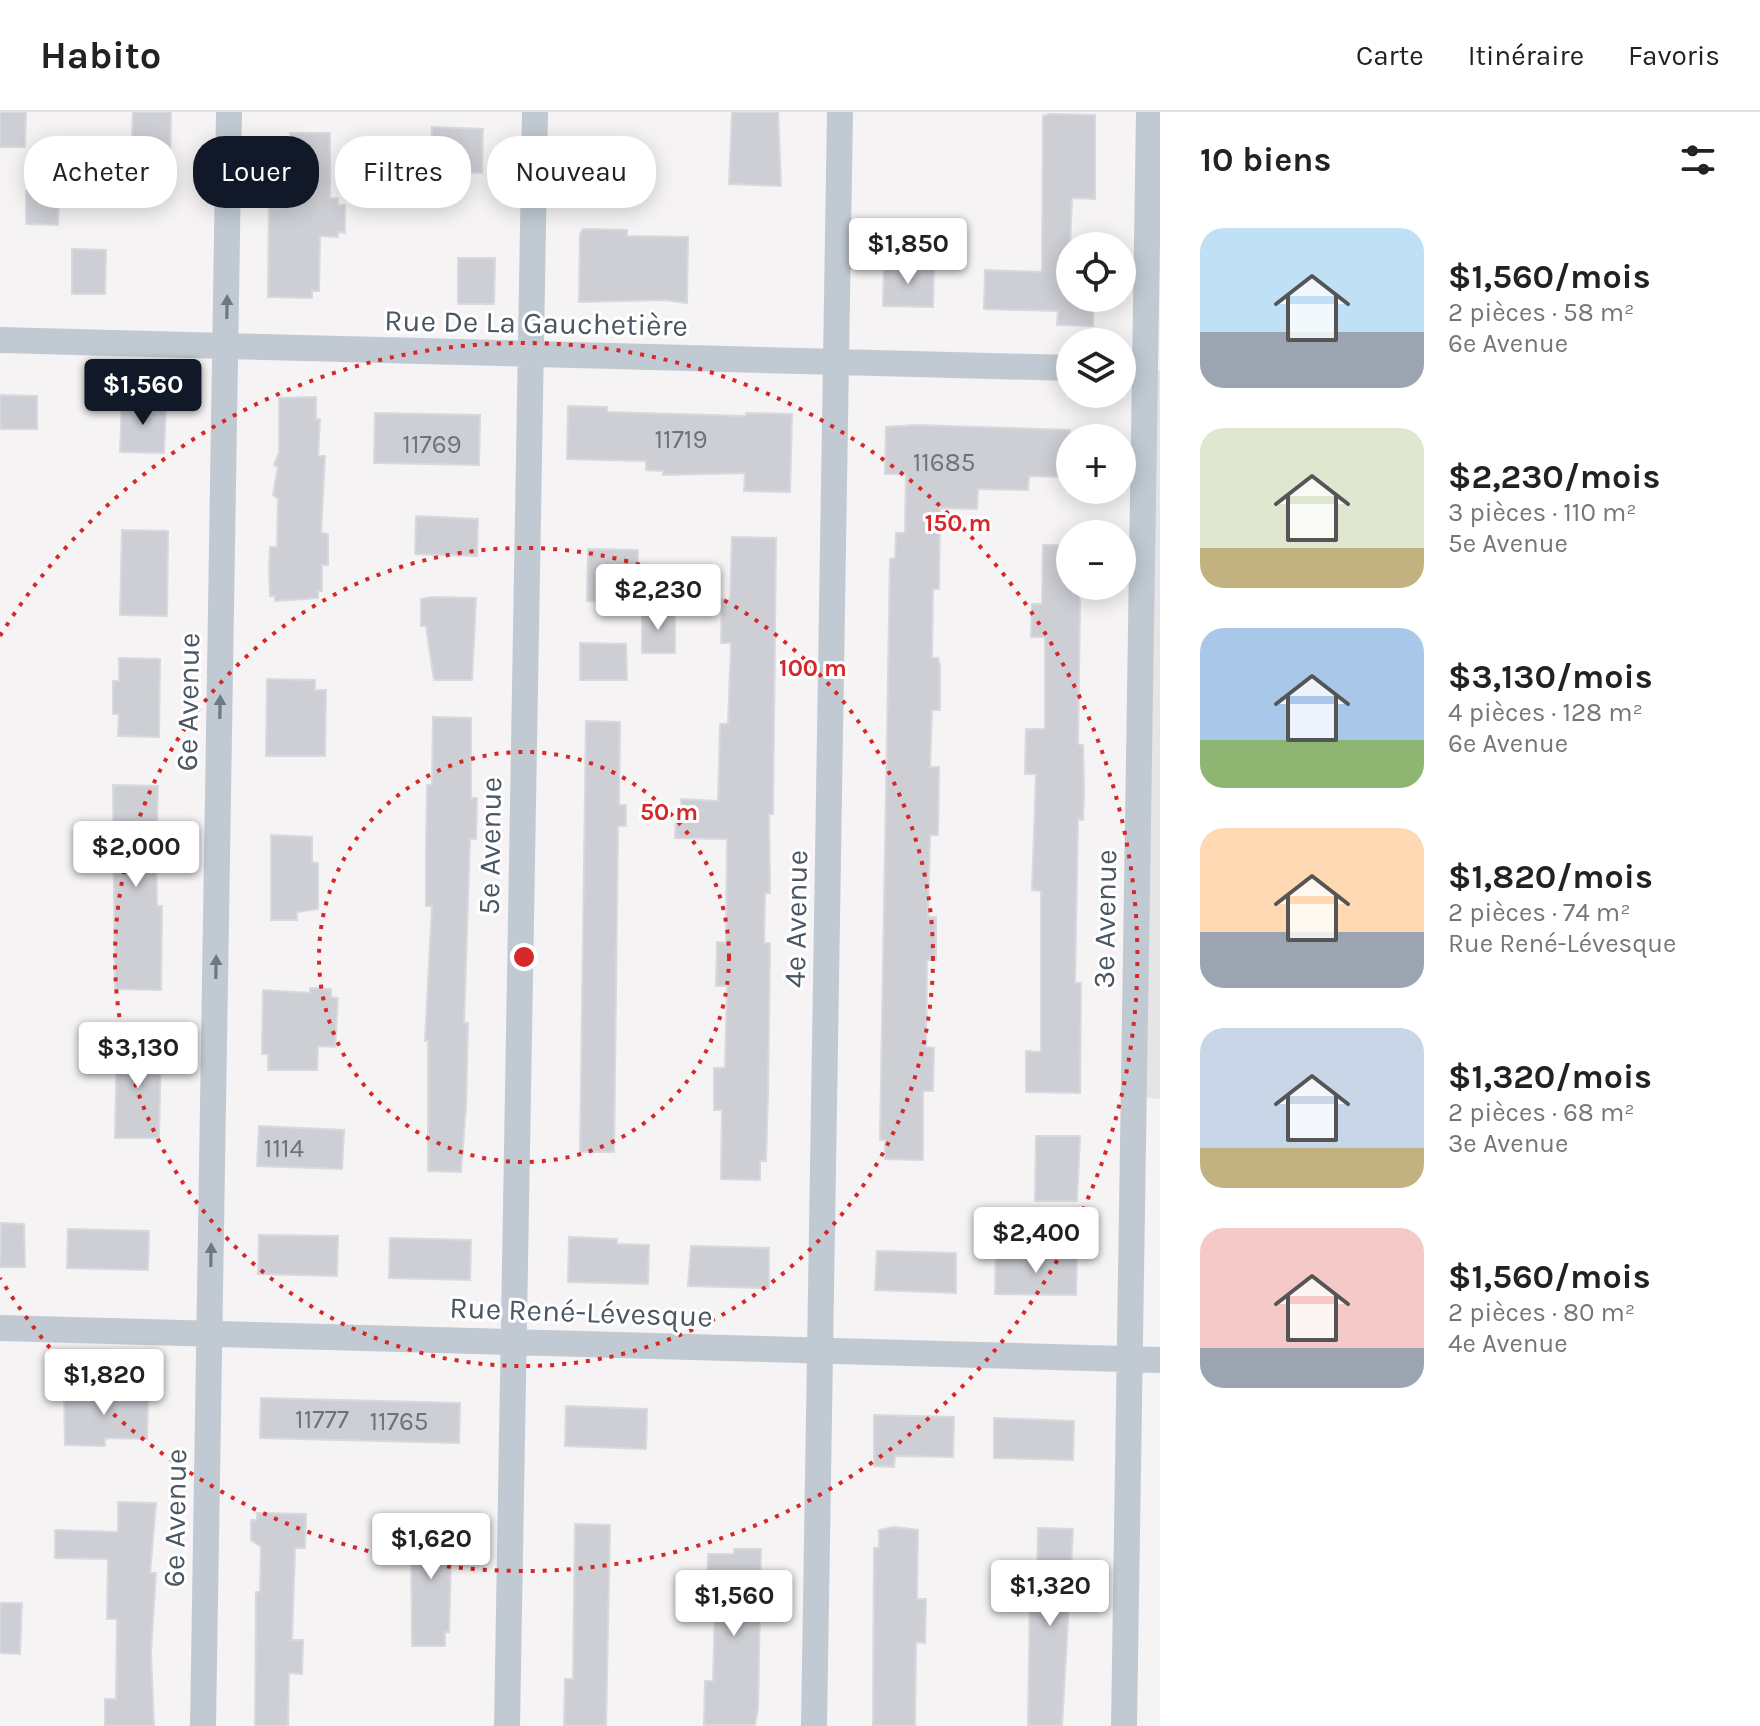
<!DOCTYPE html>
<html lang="fr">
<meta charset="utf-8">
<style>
body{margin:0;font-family:Karla,sans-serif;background:#f2f2f2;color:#222;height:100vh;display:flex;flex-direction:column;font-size:30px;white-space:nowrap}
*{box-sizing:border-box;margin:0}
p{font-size:26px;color:#767676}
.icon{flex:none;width:44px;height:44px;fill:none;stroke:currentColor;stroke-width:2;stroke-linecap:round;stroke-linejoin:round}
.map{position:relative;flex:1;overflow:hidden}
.side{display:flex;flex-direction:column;background:#fff;width:600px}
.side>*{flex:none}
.guide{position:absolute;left:24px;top:24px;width:760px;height:72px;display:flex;gap:16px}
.controls{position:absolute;left:1056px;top:120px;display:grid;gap:16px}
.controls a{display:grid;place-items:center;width:80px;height:80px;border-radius:50%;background:#fff;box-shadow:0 4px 20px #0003;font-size:40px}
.price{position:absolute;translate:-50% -68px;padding:0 18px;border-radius:8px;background:#fff;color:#222;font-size:26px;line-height:52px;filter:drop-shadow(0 2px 4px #0008)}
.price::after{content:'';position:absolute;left:50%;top:48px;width:24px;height:18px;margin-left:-12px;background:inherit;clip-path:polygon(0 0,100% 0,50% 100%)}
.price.active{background:#111827;color:#fff}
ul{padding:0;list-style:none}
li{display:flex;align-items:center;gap:24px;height:200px;padding:0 40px}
li span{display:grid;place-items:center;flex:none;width:224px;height:160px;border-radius:24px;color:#555}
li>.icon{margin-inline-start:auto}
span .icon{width:96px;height:96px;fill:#fffc;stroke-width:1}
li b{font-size:34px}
h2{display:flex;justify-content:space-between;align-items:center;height:96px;padding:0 40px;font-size:34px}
.tag{padding:0 28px;border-radius:32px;background:#fff;box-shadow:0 4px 20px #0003;font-size:28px;line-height:72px}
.tag.active{background:#111827;color:#fff}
header{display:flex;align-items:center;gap:48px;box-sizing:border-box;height:112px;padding:0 40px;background:#fff;border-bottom:2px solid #e0e0e0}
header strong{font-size:38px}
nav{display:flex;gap:44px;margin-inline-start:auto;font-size:28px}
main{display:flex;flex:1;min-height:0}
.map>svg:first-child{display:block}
.education{fill:#e6e4e5}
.building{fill:#cdcfd5;stroke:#d7d9de;stroke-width:2}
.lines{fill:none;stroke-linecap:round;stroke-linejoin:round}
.minor{stroke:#c1cad2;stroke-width:26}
.oneway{fill:#6e7983}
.ring{fill:none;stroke:#d62828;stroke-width:4;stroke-dasharray:4 8}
.labels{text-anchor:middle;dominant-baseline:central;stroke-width:6;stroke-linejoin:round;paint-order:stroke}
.number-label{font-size:26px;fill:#6b747e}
.street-label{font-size:30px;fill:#4a5661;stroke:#fff}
.centre{fill:#d62828;stroke:#fff;stroke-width:4}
.ring-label{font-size:24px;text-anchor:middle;font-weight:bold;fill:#d62828;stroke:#fff;stroke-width:6;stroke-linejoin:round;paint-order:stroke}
</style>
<header>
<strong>Habito</strong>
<nav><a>Carte</a><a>Itinéraire</a><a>Favoris</a></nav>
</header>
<main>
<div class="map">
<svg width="1160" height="1614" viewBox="0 0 1160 1614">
<rect width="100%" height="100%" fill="#f5f3f3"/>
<path class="education" d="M 1145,258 L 1160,258 L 1160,987 L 1135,985 Z"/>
<path class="building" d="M 0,0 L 26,0 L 25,35 L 0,35 Z
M 133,0 L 171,0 L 170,56 L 131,56 Z
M 732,0 L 778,0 L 781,74 L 729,72 Z
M 1050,2 L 1095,3 L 1095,87 L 1072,86 L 1070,134 L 1070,186 L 1093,186 L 1093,214 L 1057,213 L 1058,199 L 984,197 L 985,158 L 1042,160 L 1043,4 Z
M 432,15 L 483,17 L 482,61 L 430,59 Z
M 290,21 L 330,21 L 330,86 L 338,86 L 338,93 L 345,93 L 345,121 L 338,120 L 338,125 L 320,124 L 319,179 L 312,179 L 312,186 L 268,185 L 269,85 L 290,85 Z
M 26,79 L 59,79 L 58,113 L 26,112 Z
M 583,117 L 627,118 L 627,124 L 688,125 L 687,191 L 665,188 L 579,190 L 580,122 Z
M 72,137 L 106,138 L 105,182 L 72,182 Z
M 458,146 L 495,146 L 494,192 L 458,192 Z
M 884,154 L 934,155 L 933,195 L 883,194 Z
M 0,283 L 37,284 L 37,317 L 0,317 Z
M 316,285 L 316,307 L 320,307 L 318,344 L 325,344 L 321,421 L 328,422 L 328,453 L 322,453 L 322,479 L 318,479 L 318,486 L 275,489 L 275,484 L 270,484 L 269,456 L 270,435 L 277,435 L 278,387 L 273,383 L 278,355 L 274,353 L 279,340 L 279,286 Z
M 122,289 L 166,290 L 164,341 L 120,340 Z
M 568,294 L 607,295 L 607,300 L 746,304 L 746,301 L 792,302 L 790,380 L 744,379 L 745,361 L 663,363 L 663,359 L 646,358 L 646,349 L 567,347 Z
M 375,301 L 480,303 L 479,353 L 374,351 Z
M 916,313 L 1070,318 L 1070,365 L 1029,364 L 1028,378 L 978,377 L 977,397 L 940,396 L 939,477 L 933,477 L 932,546 L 938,546 L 940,555 L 940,598 L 932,598 L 930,655 L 939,655 L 938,723 L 930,723 L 928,805 L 936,805 L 936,848 L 927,848 L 926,935 L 934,936 L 933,979 L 923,979 L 923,1048 L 885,1047 L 885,1028 L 880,1028 L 890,447 L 895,446 L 896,421 L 905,421 L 906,362 L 885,362 L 886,315 Z
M 416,404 L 478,407 L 477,444 L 415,442 Z
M 122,418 L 168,419 L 167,504 L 120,503 Z
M 732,425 L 776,426 L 773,702 L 769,702 L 770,781 L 765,781 L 764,831 L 770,831 L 768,983 L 766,1049 L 760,1049 L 760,1068 L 721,1067 L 722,998 L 714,998 L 714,956 L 725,956 L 727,874 L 716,874 L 717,830 L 726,831 L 727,727 L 675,726 L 676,702 L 682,702 L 681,687 L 718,689 L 720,612 L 728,612 L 731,531 L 721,531 L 722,487 L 730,488 Z
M 1043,433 L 1070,433 L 1070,474 L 1078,474 L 1080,492 L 1078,632 L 1083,633 L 1084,681 L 1083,708 L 1078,707 L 1075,871 L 1081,871 L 1080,981 L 1026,980 L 1026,939 L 1041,940 L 1041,779 L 1032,778 L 1036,662 L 1025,662 L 1026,617 L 1045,617 L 1045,525 L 1031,525 L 1032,492 L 1042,492 Z
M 588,437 L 638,438 L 637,491 L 587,489 Z
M 432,485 L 476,486 L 472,568 L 434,568 L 426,514 L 421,514 L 421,487 Z
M 642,498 L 675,498 L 675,541 L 642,541 Z
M 580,531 L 626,532 L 627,568 L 580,568 Z
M 119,546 L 160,547 L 159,625 L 118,624 L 119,602 L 113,602 L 113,569 L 119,569 Z
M 267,567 L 315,568 L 315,578 L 326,578 L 325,644 L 266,644 Z
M 433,605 L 471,606 L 471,686 L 477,686 L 476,727 L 470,727 L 464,911 L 468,911 L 466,994 L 461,1060 L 428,1059 L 428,929 L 425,929 L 432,794 L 426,794 L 426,738 L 427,673 L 432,673 Z
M 586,609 L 620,610 L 619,693 L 626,693 L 626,714 L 618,714 L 614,1040 L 580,1040 Z
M 113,673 L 158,674 L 156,751 L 157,794 L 162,794 L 161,878 L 115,877 Z
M 271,723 L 312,725 L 312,750 L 318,751 L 318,797 L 297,800 L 297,808 L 271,808 Z
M 310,876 L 331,877 L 331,885 L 338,886 L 335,935 L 318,934 L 317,958 L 268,958 L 268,942 L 262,942 L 263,878 L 310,881 Z
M 117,930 L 161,931 L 159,1026 L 115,1026 Z
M 259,1014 L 344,1018 L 342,1057 L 257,1054 Z
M 1036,1024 L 1080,1024 L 1077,1089 L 1035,1089 Z
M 1,1111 L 24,1112 L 25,1155 L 0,1155 Z
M 68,1117 L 149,1119 L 148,1158 L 67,1156 Z
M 259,1123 L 338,1124 L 337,1164 L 258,1162 Z
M 569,1125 L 617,1127 L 617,1132 L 649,1133 L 648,1172 L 568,1170 Z
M 390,1126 L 471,1128 L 470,1168 L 389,1166 Z
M 691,1134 L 769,1136 L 769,1176 L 688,1174 Z
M 877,1139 L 956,1141 L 956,1181 L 875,1178 Z
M 996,1142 L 1077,1144 L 1076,1183 L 995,1182 Z
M 64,1279 L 148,1281 L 147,1327 L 105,1326 L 105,1334 L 65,1333 Z
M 261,1286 L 460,1291 L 459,1331 L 260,1326 Z
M 566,1294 L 647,1297 L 646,1337 L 565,1334 Z
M 874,1303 L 954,1305 L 953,1345 L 895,1344 L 894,1355 L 874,1354 Z
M 994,1306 L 1074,1309 L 1073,1348 L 994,1346 Z
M 118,1390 L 156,1391 L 150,1461 L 156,1461 L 151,1540 L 154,1614 L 105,1614 L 105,1587 L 116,1587 L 117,1507 L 107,1507 L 108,1447 L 55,1446 L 55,1418 L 118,1420 Z
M 257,1401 L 306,1402 L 305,1436 L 295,1436 L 292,1528 L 303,1528 L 302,1562 L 289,1561 L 288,1614 L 255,1614 L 256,1480 L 260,1480 L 261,1435 L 251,1428 L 251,1408 L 257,1408 Z
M 411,1407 L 452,1408 L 449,1520 L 445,1520 L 445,1534 L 412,1534 Z
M 575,1412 L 610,1413 L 606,1614 L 564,1614 L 565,1567 L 573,1567 Z
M 894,1415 L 918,1418 L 917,1487 L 926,1487 L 925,1531 L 916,1530 L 915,1614 L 873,1614 L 874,1436 L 879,1436 L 879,1418 Z
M 1038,1416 L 1073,1417 L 1062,1614 L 1028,1614 L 1030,1481 L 1037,1481 Z
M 734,1437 L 761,1437 L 758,1597 L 755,1613 L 704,1613 L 705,1569 L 713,1569 L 715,1497 L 707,1497 L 708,1442 L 734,1442 Z
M 0,1491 L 22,1491 L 20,1542 L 0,1541 Z"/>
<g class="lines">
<path class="minor" d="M 0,228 L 1070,256
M 0,1216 L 1160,1248
M 203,1614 L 229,0
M 507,1614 L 535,0
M 814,1614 L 840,0
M 1124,1614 L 1149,0"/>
</g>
<defs><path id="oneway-solid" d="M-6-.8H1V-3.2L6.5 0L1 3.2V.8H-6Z" transform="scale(2)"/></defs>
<g class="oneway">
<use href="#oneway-solid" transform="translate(227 195) rotate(-89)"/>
<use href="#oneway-solid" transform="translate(220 595) rotate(-89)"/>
<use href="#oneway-solid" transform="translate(216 855) rotate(-89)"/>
<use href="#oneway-solid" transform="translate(211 1143) rotate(-89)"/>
</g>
<g class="ring">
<circle cx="524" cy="845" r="205"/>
<circle cx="524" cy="845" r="409"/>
<path d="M0 524A614 614 0 1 1 0 1166"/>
</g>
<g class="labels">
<g class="number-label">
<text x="681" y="327">11719</text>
<text x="432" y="332">11769</text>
<text x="944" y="350">11685</text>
<text x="284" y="1036">1114</text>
<text x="322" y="1307">11777</text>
<text x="399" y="1309">11765</text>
</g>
<g class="street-label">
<text transform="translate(536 211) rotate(1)">Rue De La Gauchetière</text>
<text transform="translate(188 590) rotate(-89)">6e Avenue</text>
<text transform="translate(490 734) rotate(-89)">5e Avenue</text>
<text transform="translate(796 807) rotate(-89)">4e Avenue</text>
<text transform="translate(1105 807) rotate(-89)">3e Avenue</text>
<text transform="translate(581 1200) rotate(2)">Rue René-Lévesque</text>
<text transform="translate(175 1406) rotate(-89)">6e Avenue</text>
</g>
</g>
<circle cx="524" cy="845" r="12" class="centre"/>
<g class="ring-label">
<text x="958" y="419">150 m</text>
<text x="813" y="564">100 m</text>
<text x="669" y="708">50 m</text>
</g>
</svg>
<div class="controls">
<a><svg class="icon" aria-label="locate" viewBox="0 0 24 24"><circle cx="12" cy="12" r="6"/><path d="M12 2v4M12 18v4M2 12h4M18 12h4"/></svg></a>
<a><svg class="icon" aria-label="layers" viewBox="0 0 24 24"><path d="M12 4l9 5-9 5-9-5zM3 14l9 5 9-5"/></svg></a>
<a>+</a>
<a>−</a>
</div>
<b class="price" style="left:908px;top:174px">$1,850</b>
<b class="price active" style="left:143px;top:315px">$1,560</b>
<b class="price" style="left:658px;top:520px">$2,230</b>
<b class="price" style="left:136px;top:777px">$2,000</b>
<b class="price" style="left:138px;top:978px">$3,130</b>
<b class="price" style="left:1036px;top:1163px">$2,400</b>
<b class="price" style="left:104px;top:1305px">$1,820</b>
<b class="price" style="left:431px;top:1469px">$1,620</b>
<b class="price" style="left:1050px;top:1516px">$1,320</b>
<b class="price" style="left:734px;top:1526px">$1,560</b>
<div class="guide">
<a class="tag">Acheter</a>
<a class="tag active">Louer</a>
<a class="tag">Filtres</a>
<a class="tag">Nouveau</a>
</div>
</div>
<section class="side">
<h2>10 biens<svg class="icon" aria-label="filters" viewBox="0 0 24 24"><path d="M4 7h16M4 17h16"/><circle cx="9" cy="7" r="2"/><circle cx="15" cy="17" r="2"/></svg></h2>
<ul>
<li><span style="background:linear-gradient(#bfe0f5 65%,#9aa5b1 0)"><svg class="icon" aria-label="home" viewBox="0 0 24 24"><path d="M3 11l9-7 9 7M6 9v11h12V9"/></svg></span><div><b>$1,560/mois</b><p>2 pièces · 58 m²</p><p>6e Avenue</p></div></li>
<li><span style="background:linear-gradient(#dfe7d0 75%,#c2b280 0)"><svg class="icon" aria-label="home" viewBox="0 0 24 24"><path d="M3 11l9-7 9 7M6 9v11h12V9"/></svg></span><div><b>$2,230/mois</b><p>3 pièces · 110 m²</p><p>5e Avenue</p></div></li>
<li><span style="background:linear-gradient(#a9c7e8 70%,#8fb573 0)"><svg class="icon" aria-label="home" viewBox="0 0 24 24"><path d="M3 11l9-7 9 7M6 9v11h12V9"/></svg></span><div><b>$3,130/mois</b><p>4 pièces · 128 m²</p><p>6e Avenue</p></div></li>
<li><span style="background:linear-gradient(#ffd9b3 65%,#9aa5b1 0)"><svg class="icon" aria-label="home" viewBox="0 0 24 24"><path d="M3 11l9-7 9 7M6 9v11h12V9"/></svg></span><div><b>$1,820/mois</b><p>2 pièces · 74 m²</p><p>Rue René-Lévesque</p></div></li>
<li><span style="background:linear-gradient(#c9d6e8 75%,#c2b280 0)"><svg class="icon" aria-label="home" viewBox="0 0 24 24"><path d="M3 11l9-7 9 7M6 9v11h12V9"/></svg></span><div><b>$1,320/mois</b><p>2 pièces · 68 m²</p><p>3e Avenue</p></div></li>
<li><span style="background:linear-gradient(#f6c9c9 75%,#9aa5b1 0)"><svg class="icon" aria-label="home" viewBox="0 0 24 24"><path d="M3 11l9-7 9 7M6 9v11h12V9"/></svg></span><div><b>$1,560/mois</b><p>2 pièces · 80 m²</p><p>4e Avenue</p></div></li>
</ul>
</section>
</main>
